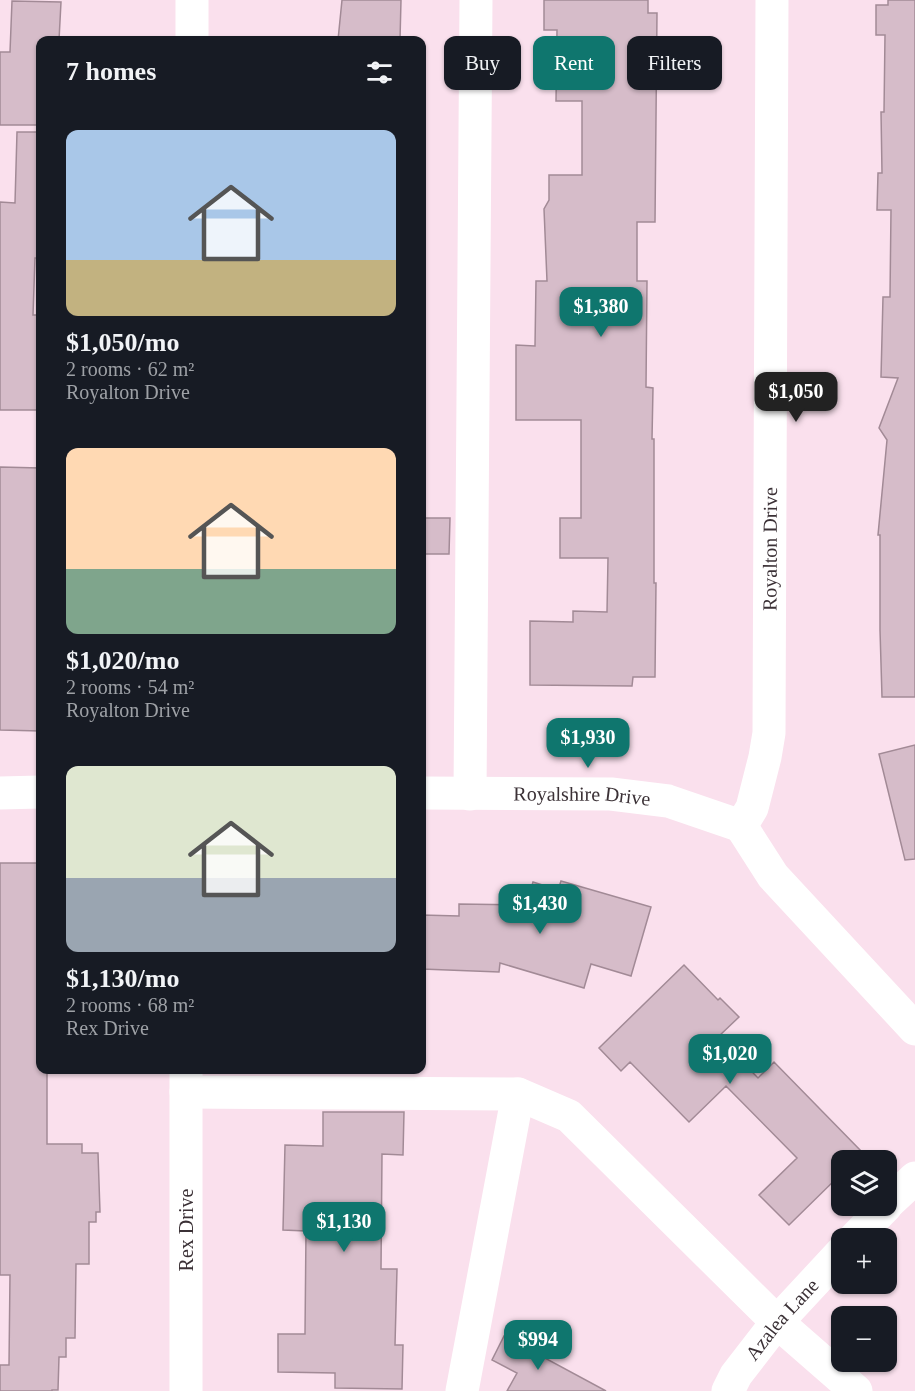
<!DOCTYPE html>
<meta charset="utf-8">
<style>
body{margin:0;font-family:"Times New Roman",serif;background:#242831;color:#f1f3f6;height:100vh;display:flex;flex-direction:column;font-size:22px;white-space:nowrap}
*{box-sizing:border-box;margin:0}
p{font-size:20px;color:#9ea1a6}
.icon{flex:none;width:33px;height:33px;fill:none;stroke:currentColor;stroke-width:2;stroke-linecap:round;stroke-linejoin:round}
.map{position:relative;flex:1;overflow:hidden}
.drawer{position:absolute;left:36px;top:36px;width:390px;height:1038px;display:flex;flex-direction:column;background:#171b24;border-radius:12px;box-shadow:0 2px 4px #0004}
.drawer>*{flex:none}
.hud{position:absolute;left:444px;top:36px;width:381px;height:54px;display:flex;gap:12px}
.tools{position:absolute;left:831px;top:1150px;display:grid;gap:12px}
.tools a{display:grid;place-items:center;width:66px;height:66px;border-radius:12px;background:#171b24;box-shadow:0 2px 4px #0004;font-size:30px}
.price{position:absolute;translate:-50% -51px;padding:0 14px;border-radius:12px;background:#0f766e;color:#fff;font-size:20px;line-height:39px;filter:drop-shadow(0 2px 3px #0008)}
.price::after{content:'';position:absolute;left:50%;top:36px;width:18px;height:14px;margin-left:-9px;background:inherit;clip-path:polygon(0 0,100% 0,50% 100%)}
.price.active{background:#222;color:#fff}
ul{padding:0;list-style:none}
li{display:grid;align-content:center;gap:12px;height:318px;padding:0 30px}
li span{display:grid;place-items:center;height:186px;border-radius:12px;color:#555}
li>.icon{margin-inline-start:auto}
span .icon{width:108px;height:108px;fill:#fffc;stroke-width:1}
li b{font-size:26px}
h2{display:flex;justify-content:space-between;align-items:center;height:72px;padding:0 30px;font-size:26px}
.pill{padding:0 21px;border-radius:12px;background:#171b24;box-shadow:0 2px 4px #0004;font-size:21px;line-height:54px}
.pill.active{background:#0f766e;color:#fff}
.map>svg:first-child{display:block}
.building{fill:#d6bcc9;stroke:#a28a96;stroke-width:1.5}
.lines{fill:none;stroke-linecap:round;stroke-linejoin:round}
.minor{stroke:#fff;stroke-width:33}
.labels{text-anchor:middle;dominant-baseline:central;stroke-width:5;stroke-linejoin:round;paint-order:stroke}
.street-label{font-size:20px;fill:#3b3136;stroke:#fff}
</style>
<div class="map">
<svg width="915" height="1391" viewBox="0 0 915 1391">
<rect width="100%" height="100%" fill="#fae0ed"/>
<path class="building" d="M 342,0 L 401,0 L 400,40 L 338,40 Z
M 544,0 L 648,0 L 648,13 L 657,13 L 655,222 L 637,222 L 637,281 L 647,281 L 646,387 L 653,388 L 652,439 L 654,439 L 654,583 L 656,583 L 655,677 L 633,677 L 632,686 L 530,685 L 530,621 L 573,622 L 573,611 L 607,612 L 608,558 L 560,558 L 560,518 L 581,518 L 581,420 L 516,420 L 516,345 L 535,346 L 536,281 L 547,281 L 544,209 L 549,200 L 549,175 L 582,175 L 582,101 L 556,101 L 557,30 L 544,30 Z
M 888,0 L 915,0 L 915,697 L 882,697 L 880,630 L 880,535 L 878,535 L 887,440 L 879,428 L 898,378 L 881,377 L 883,297 L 890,297 L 891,210 L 877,210 L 878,173 L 882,173 L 881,112 L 884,112 L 885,35 L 876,35 L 876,5 L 888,5 Z
M 12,1 L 61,2 L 59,40 L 40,40 L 40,125 L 0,125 L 0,52 L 10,52 Z
M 17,132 L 40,132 L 40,258 L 35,258 L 33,315 L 40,315 L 40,410 L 0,410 L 0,202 L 15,203 Z
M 0,467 L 40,468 L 40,731 L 0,730 Z
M 422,518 L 450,518 L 449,554 L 422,554 Z
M 915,745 L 915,859 L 905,860 L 879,754 Z
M 0,863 L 40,863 L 40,1070 L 47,1070 L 47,1144 L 82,1144 L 82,1153 L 98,1153 L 100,1212 L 96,1212 L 96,1222 L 89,1222 L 89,1264 L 76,1264 L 75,1338 L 66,1338 L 66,1357 L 59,1357 L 58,1390 L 52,1390 L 52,1391 L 0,1391 L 0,1365 L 9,1365 L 10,1275 L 0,1275 Z
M 561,881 L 651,907 L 631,976 L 591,964 L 584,988 L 500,963 L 499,972 L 422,969 L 422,915 L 459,916 L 459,904 L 526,905 L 533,882 L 558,890 Z
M 684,965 L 718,1000 L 720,998 L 739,1017 L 718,1037 L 758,1078 L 774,1062 L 862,1152 L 853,1161 L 842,1161 L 842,1173 L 789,1225 L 759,1195 L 797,1158 L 726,1086 L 689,1122 L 630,1062 L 621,1071 L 599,1048 Z
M 323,1112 L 404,1112 L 403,1155 L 382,1154 L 381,1269 L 397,1269 L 395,1345 L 403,1345 L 402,1389 L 335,1388 L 335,1373 L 278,1372 L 278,1334 L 305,1334 L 306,1231 L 283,1230 L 285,1145 L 323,1146 Z
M 504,1336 L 606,1391 L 507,1391 L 517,1373 L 492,1360 Z"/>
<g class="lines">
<g class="minor">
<path d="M 192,40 L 192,0"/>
<path d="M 0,793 L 40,792"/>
<path id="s1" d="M 422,793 L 611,794 L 668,801 L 741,826"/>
<path d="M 470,794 L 476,0"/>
<path id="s2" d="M 741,826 L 752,808 L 765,757 L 769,733 L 772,0"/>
<path d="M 741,826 L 773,876 L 915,1029"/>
<path d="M 186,1072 L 186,1391"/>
<path d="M 186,1092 L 518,1094 L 569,1116 L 777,1322 L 856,1391"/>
<path d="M 886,1205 L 915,1178"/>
<path d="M 854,1239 L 886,1206"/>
<path d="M 462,1391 L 518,1094"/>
<path id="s3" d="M 728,1391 L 736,1375 L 777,1322 L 842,1252"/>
</g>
</g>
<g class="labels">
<g class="street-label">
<text stroke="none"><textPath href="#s2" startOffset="282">Royalton Drive</textPath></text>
<text stroke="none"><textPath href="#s1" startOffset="160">Royalshire Drive</textPath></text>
<text transform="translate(186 1230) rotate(-90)">Rex Drive</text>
<text stroke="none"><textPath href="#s3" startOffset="90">Azalea Lane</textPath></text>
</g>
</g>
</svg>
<div class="tools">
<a><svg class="icon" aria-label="layers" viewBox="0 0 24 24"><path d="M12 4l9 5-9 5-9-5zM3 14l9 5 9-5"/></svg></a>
<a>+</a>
<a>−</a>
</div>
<b class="price" style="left:601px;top:338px">$1,380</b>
<b class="price active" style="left:796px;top:423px">$1,050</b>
<b class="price" style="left:588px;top:769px">$1,930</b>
<b class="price" style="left:540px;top:935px">$1,430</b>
<b class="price" style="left:730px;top:1085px">$1,020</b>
<b class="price" style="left:344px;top:1253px">$1,130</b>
<b class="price" style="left:538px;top:1371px">$994</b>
<div class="hud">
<a class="pill">Buy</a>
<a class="pill active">Rent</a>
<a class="pill">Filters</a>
</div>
<section class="drawer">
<h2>7 homes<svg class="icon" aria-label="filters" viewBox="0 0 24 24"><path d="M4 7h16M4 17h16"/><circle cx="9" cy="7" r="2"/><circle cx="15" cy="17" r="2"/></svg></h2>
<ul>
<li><span style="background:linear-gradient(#a9c7e8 70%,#c2b280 0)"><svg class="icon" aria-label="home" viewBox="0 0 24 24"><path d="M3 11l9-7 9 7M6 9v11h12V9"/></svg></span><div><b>$1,050/mo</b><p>2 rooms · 62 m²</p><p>Royalton Drive</p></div></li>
<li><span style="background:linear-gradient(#ffd9b3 65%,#7fa58c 0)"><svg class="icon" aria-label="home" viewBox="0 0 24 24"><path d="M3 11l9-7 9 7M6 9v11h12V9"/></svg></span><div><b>$1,020/mo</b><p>2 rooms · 54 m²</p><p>Royalton Drive</p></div></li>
<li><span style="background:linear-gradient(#dfe7d0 60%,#9aa5b1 0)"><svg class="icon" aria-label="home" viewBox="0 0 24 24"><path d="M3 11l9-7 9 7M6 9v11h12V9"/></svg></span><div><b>$1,130/mo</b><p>2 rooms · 68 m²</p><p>Rex Drive</p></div></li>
</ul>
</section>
</div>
